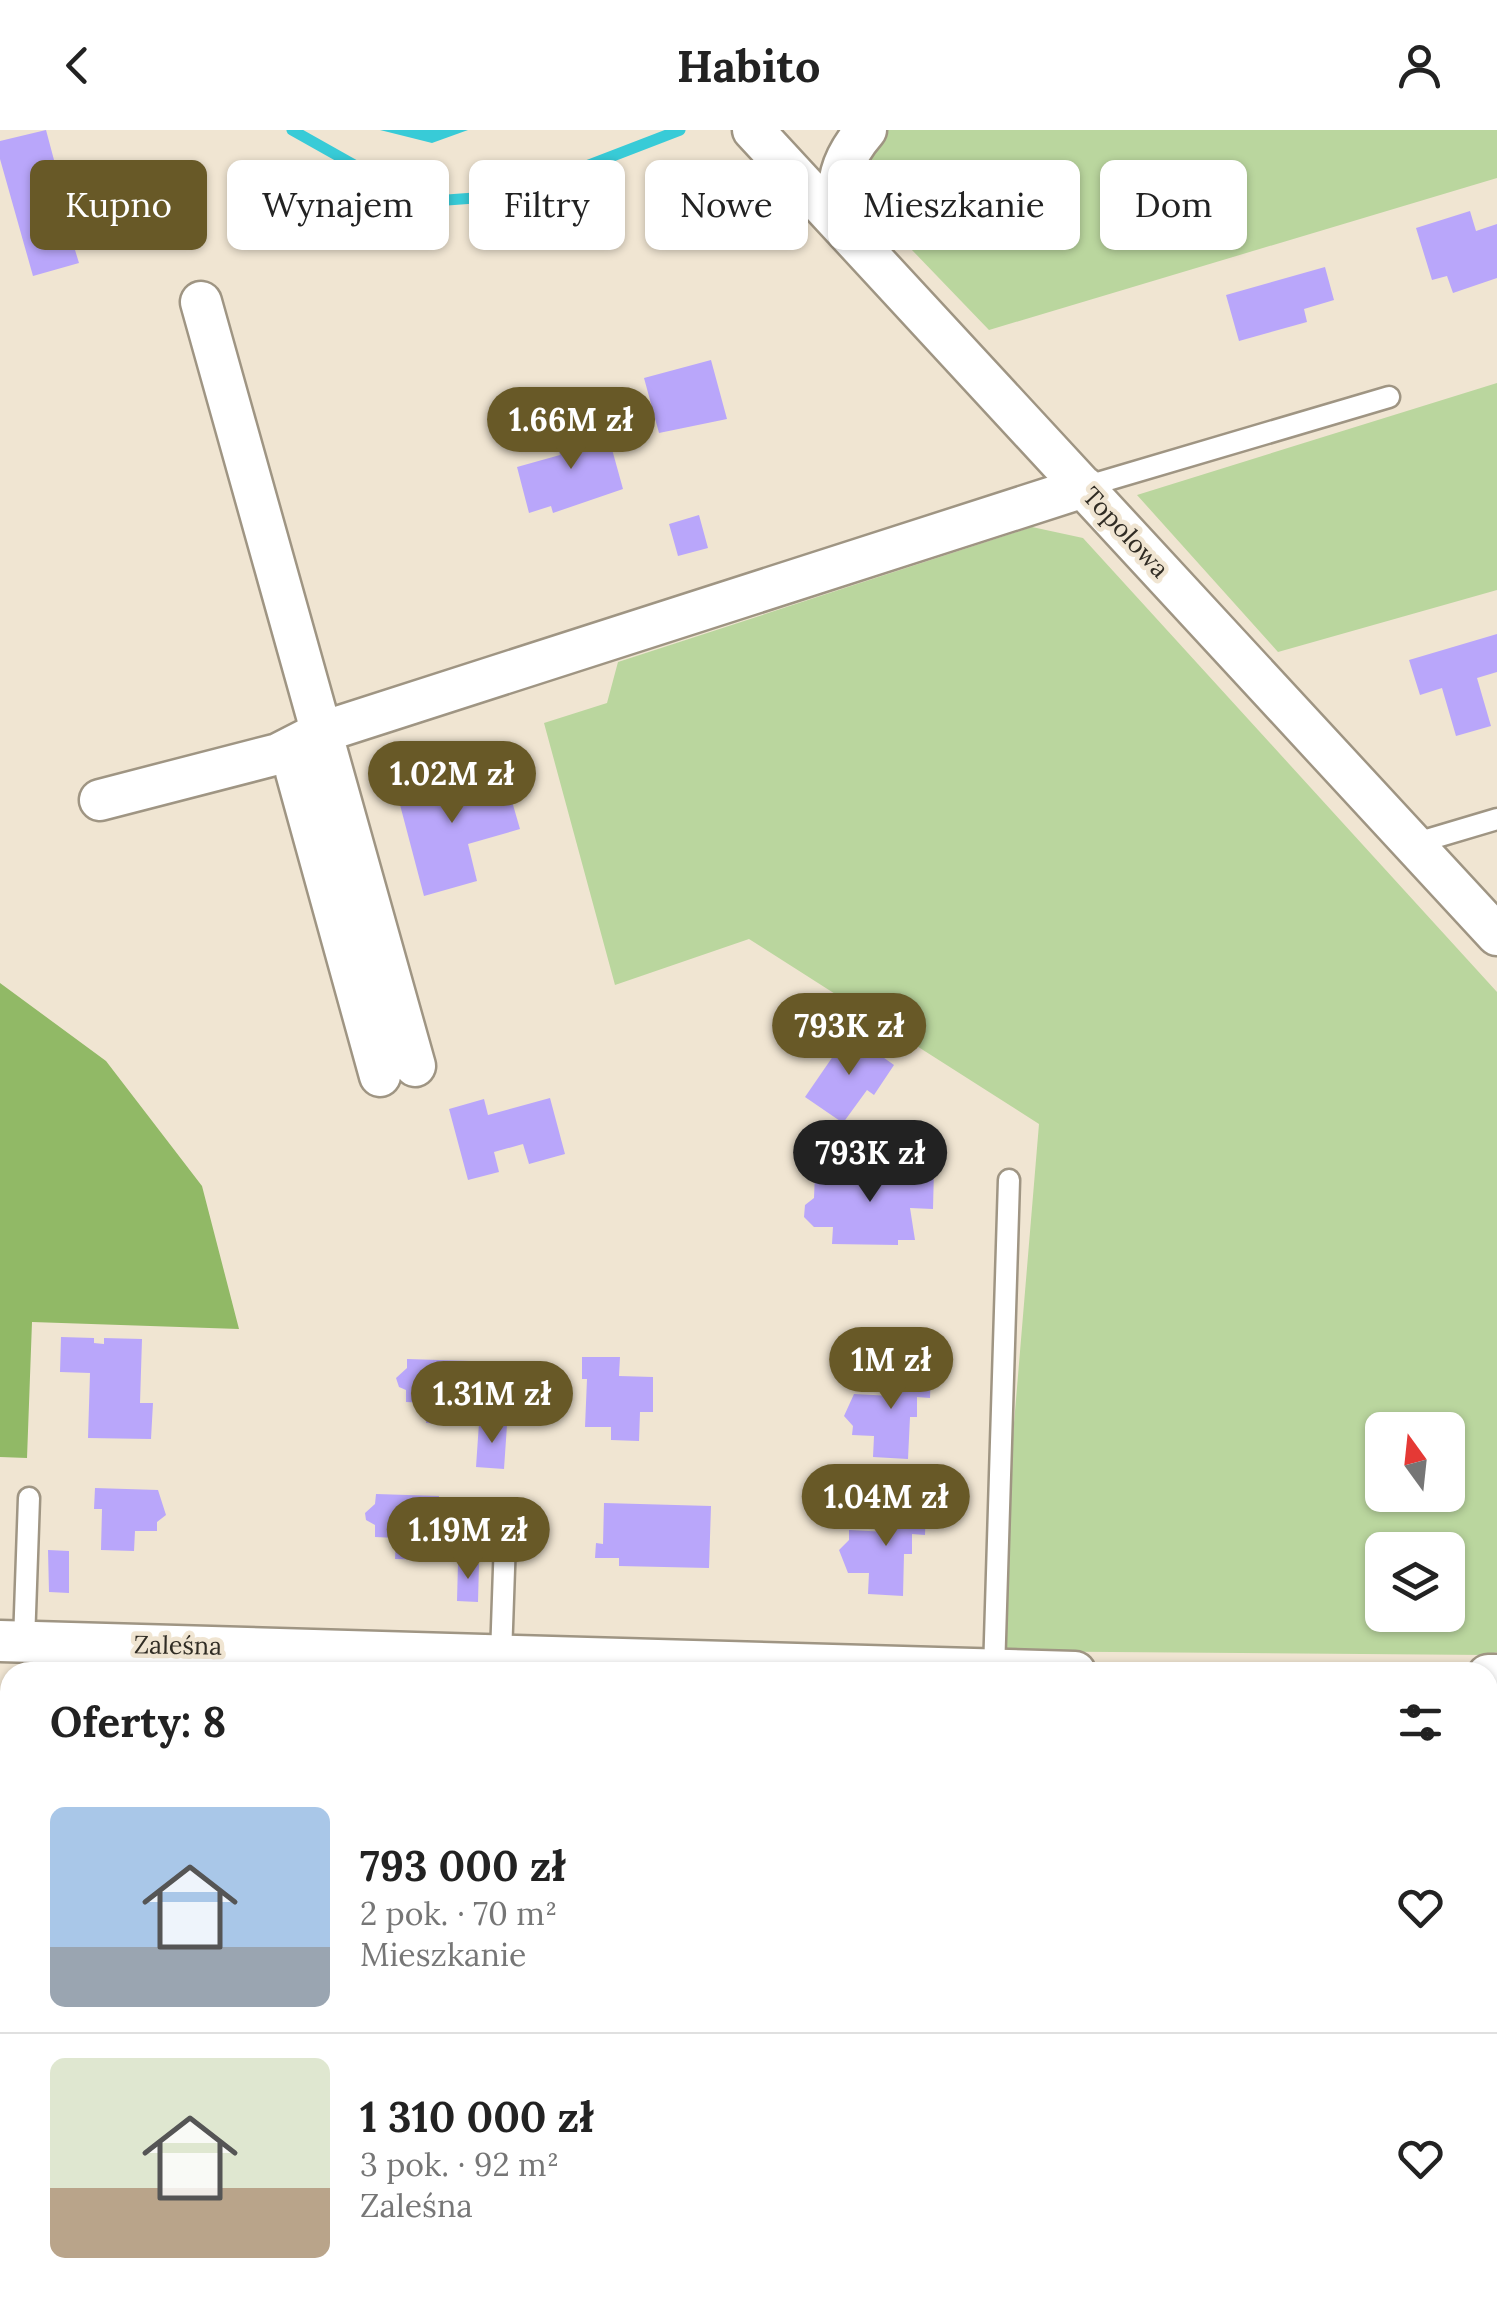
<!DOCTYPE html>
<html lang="pl">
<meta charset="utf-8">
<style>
body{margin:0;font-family:Lora,serif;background:#f6f6f6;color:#222;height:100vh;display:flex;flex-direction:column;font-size:38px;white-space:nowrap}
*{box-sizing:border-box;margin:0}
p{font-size:32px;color:#767676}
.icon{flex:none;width:55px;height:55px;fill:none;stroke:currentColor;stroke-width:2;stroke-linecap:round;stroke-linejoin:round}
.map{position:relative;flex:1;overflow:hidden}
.side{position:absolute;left:0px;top:1532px;width:1498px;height:642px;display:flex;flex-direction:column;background:#fff;border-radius:30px 30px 0 0;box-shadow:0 2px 8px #0004}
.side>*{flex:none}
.guide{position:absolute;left:30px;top:30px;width:1438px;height:90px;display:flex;gap:20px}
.needle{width:65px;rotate:345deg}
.buttons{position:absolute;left:1365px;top:1282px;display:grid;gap:20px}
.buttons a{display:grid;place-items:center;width:100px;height:100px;border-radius:15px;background:#fff;box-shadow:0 2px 8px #0004;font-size:50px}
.price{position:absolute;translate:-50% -85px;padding:0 22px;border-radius:35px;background:#685927;color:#fff;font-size:32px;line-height:65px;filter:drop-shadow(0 2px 5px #0008)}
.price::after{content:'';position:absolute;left:50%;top:60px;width:30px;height:22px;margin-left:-15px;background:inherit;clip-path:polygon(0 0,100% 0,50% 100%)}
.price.active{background:#222;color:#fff}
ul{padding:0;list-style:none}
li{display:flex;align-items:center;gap:30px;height:250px;padding:0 50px}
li+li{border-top:2px solid #e0e0e0}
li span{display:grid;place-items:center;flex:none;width:280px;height:200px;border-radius:15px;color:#555}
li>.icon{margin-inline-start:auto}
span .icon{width:120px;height:120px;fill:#fffc;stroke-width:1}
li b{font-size:42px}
h2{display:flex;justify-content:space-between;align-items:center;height:120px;padding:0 50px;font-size:42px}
.chip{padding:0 35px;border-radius:15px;background:#fff;box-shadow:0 2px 8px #0004;font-size:35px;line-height:90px}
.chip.active{background:#685927;color:#fff}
header{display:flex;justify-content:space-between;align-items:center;height:130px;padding:0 50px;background:#fff;font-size:45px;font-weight:700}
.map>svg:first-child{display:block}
.green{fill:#bad69e;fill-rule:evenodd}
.forest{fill:#91b966}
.water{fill:#38cbd7}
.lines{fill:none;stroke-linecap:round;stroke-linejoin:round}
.stream{stroke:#38cbd7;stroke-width:11}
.building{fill:#b9a6fa}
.lane-casing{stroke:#9f9583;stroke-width:25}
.street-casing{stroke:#9f9583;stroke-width:45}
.lane{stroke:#fff;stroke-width:20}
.street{stroke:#fff;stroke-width:40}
.labels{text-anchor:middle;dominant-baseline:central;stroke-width:9;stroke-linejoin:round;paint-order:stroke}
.street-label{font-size:25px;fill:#302c24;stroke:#f0e5d2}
</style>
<header><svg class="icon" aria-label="back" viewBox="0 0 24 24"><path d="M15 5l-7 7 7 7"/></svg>Habito<svg class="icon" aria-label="person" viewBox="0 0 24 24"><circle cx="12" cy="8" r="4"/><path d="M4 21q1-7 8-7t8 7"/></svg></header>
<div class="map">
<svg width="1497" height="2174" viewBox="0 0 1497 2174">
<rect width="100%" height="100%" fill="#f0e5d2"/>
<path class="green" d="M 886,0 L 1497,0 L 1497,48 L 989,200 L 860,66 L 857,29 Z
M 1497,253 L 1497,460 L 1278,522 L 1137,365 Z
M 1032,397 L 1083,408 L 1497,862 L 1497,1522 L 1486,1525 L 995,1521 L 1039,994 L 749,809 L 615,855 L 544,593 L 607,573 L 618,532 ZM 1382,1300 L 1448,1300 L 1448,1365 L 1382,1365 ZM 1382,1420 L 1448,1420 L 1448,1485 L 1382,1485 Z
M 0,1729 L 10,1760 L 10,2165 L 146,2165 L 149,2174 L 3,2174 L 0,2170 Z
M 653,2165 L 941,2165 L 943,2174 L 656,2174 Z
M 1135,2165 L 1467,2165 L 1470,2174 L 1138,2174 Z"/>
<path class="forest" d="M 0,853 L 106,931 L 202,1056 L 239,1199 L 32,1192 L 27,1328 L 0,1327 Z"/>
<path class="water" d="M 380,0 L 468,0 L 432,13 Z"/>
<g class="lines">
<path class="stream" d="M 292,0 L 420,72 L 488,67 L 558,47 L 680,0"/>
</g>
<path class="building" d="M 46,0 L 58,45 L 123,30 L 135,71 L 65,87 L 79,133 L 33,146 L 0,29 L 0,11 Z
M 1470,81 L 1476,101 L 1497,94 L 1497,148 L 1453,163 L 1447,146 L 1432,150 L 1416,98 Z
M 1325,137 L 1334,170 L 1304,179 L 1307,192 L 1239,211 L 1226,165 Z
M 711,230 L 727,289 L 659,303 L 644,248 Z
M 592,292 L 598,315 L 610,312 L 623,359 L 553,383 L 551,376 L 529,383 L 517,337 L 560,325 L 554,303 Z
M 699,385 L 708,418 L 678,426 L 669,394 Z
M 1497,504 L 1497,542 L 1477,548 L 1491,596 L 1456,606 L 1442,558 L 1420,565 L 1409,530 Z
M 435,641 L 441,664 L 505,647 L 520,699 L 468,714 L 477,751 L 424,766 L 394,652 Z
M 849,903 L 894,935 L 874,965 L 867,960 L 843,993 L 805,967 Z
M 550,968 L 565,1024 L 529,1034 L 523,1014 L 494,1022 L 499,1042 L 468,1050 L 449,979 L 484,969 L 488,985 Z
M 888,1037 L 934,1039 L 933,1079 L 910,1078 L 915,1110 L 898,1110 L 898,1115 L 832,1114 L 833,1097 L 814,1097 L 804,1087 L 805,1075 L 814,1068 L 815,1042 L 887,1043 Z
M 61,1207 L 94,1208 L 94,1213 L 104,1214 L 104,1208 L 142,1209 L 140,1273 L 153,1273 L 151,1309 L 88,1308 L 90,1243 L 60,1242 Z
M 582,1227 L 620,1227 L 619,1246 L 653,1247 L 653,1282 L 640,1282 L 639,1311 L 611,1310 L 611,1297 L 585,1297 L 587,1249 L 582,1249 Z
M 407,1229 L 471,1231 L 470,1254 L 463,1254 L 461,1295 L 426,1293 L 427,1273 L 406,1272 L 406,1260 L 399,1257 L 396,1248 L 407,1238 Z
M 894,1235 L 931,1237 L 930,1268 L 917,1267 L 917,1287 L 910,1287 L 908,1329 L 873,1327 L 874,1306 L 852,1305 L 853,1296 L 844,1286 L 854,1264 L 892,1266 Z
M 479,1293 L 507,1295 L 504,1339 L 476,1337 Z
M 95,1358 L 158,1360 L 166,1385 L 157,1392 L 157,1401 L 135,1401 L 134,1421 L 101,1420 L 102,1379 L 94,1379 Z
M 376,1364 L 439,1366 L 439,1389 L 432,1389 L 430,1430 L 395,1429 L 396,1408 L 375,1407 L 375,1395 L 366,1390 L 365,1383 L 375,1374 Z
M 890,1372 L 926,1373 L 925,1405 L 912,1404 L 912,1424 L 904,1424 L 903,1466 L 868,1464 L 869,1443 L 848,1443 L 839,1420 L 849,1410 L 849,1400 L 888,1402 Z
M 604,1373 L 711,1376 L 709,1438 L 619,1436 L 619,1428 L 595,1428 L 596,1413 L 603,1414 Z
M 48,1420 L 69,1421 L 69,1463 L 49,1462 Z
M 458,1433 L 479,1434 L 478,1472 L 457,1471 Z
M 1497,1643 L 1497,1709 L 1489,1712 L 1488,1646 Z
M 253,2165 L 312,2165 L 315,2173 L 256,2174 Z"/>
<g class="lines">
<g class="lane-casing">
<path id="lane" d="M 1084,357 L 1389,267
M 1413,714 L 1497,689
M 24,1512 L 29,1368
M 501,1526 L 506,1381
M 994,1542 L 1009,1050
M 1488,2127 L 1495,2150
M 400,2165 L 403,2174
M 961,2165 L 964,2174"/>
</g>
<g class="street-casing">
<path id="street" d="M 753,0 L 1497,805
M 840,92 C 835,53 840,30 866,0
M 201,172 L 415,936
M 319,603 L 296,642 L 380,946
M 100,670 L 278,624 L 319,603 L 1084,357
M 0,1511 L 1075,1542
M 1488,1545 L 1497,1545"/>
</g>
<use href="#lane" class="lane"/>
<use href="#street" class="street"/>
</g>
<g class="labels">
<g class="street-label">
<text transform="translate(1126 402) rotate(47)">Topolowa</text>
<text transform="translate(178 1515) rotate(1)">Zaleśna</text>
</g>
</g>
</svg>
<div class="buttons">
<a><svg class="needle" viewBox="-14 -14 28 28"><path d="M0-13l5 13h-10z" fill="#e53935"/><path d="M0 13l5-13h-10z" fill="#767676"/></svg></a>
<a><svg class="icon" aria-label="layers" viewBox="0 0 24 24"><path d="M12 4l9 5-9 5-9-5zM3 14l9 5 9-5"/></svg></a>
</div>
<b class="price" style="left:571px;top:342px">1.66M zł</b>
<b class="price" style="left:452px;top:696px">1.02M zł</b>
<b class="price" style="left:849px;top:948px">793K zł</b>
<b class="price active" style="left:870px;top:1075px">793K zł</b>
<b class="price" style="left:891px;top:1282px">1M zł</b>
<b class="price" style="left:492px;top:1316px">1.31M zł</b>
<b class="price" style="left:886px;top:1419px">1.04M zł</b>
<b class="price" style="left:468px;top:1452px">1.19M zł</b>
<div class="guide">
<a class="chip active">Kupno</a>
<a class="chip">Wynajem</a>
<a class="chip">Filtry</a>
<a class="chip">Nowe</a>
<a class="chip">Mieszkanie</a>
<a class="chip">Dom</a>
</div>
<section class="side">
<h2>Oferty: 8<svg class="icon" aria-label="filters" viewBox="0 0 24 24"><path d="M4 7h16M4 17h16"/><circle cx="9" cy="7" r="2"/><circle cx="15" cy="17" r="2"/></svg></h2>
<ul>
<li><span style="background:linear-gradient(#a9c7e8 70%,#9aa5b1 0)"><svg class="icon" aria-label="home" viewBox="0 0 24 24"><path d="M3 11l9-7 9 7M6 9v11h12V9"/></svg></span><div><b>793 000 zł</b><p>2 pok. · 70 m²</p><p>Mieszkanie</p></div><svg class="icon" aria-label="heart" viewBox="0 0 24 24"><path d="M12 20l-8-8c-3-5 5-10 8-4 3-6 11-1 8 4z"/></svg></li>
<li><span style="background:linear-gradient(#dfe7d0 65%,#b9a48a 0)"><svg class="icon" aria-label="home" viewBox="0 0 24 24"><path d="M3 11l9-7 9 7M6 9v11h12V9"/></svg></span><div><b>1 310 000 zł</b><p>3 pok. · 92 m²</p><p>Zaleśna</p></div><svg class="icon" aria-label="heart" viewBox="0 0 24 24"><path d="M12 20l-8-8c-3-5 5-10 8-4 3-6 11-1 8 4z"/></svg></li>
</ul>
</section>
</div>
